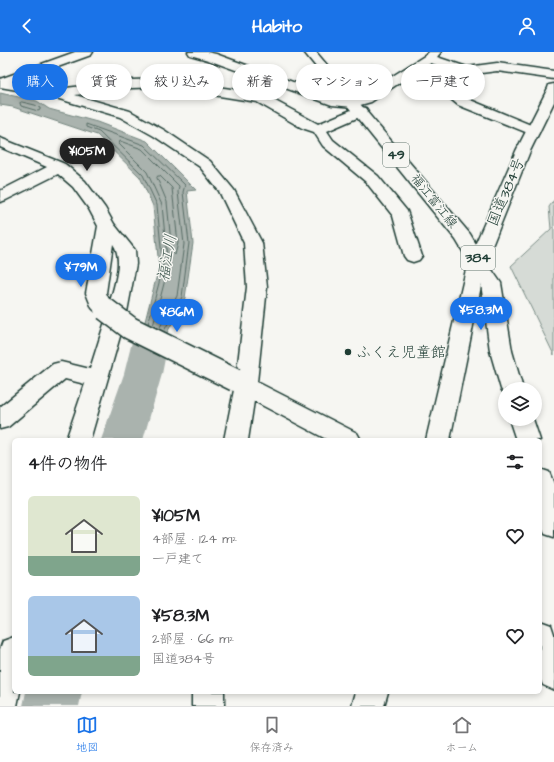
<!DOCTYPE html>
<html lang="ja">
<meta charset="utf-8">
<style>
body{margin:0;font-family:"Architects Daughter","Klee One",sans-serif;background:#f6f6f6;color:#202124;height:100vh;display:flex;flex-direction:column;font-size:15px;white-space:nowrap}
*{box-sizing:border-box;margin:0}
p{font-size:13px;color:#757577}
.icon{flex:none;width:22px;height:22px;fill:none;stroke:currentColor;stroke-width:2;stroke-linecap:round;stroke-linejoin:round}
.map{position:relative;flex:1;overflow:hidden}
.panel{position:absolute;left:12px;top:386px;width:530px;height:256px;display:flex;flex-direction:column;background:#fff;border-radius:6px;box-shadow:0 2px 6px #0003}
.panel>*{flex:none}
.top-card{position:absolute;left:12px;top:12px;width:530px;height:36px;display:flex;gap:8px}
.tools{position:absolute;left:498px;top:330px;display:grid;gap:8px}
.tools a{display:grid;place-items:center;width:44px;height:44px;border-radius:50%;background:#fff;box-shadow:0 2px 6px #0003;font-size:20px}
.price{position:absolute;translate:-50% -34px;padding:0 9px;border-radius:14px;background:#1a73e8;color:#fff;font-size:13px;line-height:26px;filter:drop-shadow(0 1px 2px #0008)}
.price::after{content:'';position:absolute;left:50%;top:24px;width:12px;height:9px;margin-left:-6px;background:inherit;clip-path:polygon(0 0,100% 0,50% 100%)}
.price.current{background:#222;color:#fff}
ul{padding:0;list-style:none}
li{display:flex;align-items:center;gap:12px;height:100px;padding:0 16px}
li span{display:grid;place-items:center;flex:none;width:112px;height:80px;border-radius:6px;color:#555}
li>.icon{margin-inline-start:auto}
span .icon{width:48px;height:48px;fill:#fffc;stroke-width:1}
li b{font-size:17px}
h2{display:flex;justify-content:space-between;align-items:center;height:48px;padding:0 16px;font-size:17px}
.pill{padding:0 14px;border-radius:18px;background:#fff;box-shadow:0 2px 6px #0003;font-size:14px;line-height:36px}
.pill.current{background:#1a73e8;color:#fff}
header{display:flex;justify-content:space-between;align-items:center;height:52px;padding:0 16px;background:#1a73e8;color:#fff;font-size:18px;font-weight:800}
.menu{display:flex;justify-content:space-around;align-items:center;height:56px;border-top:1px solid #e0e0e0;background:#fff;font-size:11px;color:#757577}
.menu a{display:grid;justify-items:center;gap:2px}
.menu .current{color:#1a73e8}
.map>svg:first-child{display:block}
.green{fill:#d6dbd6;stroke:#7a8c85}
.water{fill:#aab3ae;stroke:#72847d}
.lines{fill:none;stroke-linecap:round;stroke-linejoin:round}
.shore{stroke:#576c65;stroke-width:1}
.river{fill:#aab3ae;fill-rule:evenodd}
.minor-casing{stroke:#1f3d34;stroke-width:3}
.major-casing{stroke:#1f3d34;stroke-width:3}
.highway-casing{stroke:#1f3d34;stroke-width:3}
.minor{fill:#f6f6f2;fill-rule:evenodd}
.major{fill:#f6f6f2;fill-rule:evenodd}
.highway{fill:#f6f6f2;fill-rule:evenodd}
.minor-bridge-casing{stroke:#1f3d34;stroke-width:25;stroke-linecap:butt}
.minor-bridge{stroke:#f6f6f2;stroke-width:22}
.poi-dot{fill:#1f3d34;stroke:#f6f6f2;stroke-width:1.5}
.labels{text-anchor:middle;dominant-baseline:central;stroke-width:3;stroke-linejoin:round;paint-order:stroke}
.far-street-label{font-size:13px;fill:#1f3d34;stroke:#f6f6f2}
.shield{fill:#f6f6f2;stroke:#60746d;stroke-width:1}
.shield-label{font-size:14px;font-weight:bold;fill:#1f3d34}
.street-label{font-size:15px;fill:#1f3d34;stroke:#f6f6f2}
.poi-label{font-size:15px;fill:#1f3d34;stroke:#f6f6f2;text-anchor:start}
.water-label{font-size:16px;font-style:italic;fill:#425a52;stroke:#f6f6f2}
</style>
<header><svg class="icon" aria-label="back" viewBox="0 0 24 24"><path d="M15 5l-7 7 7 7"/></svg>Habito<svg class="icon" aria-label="person" viewBox="0 0 24 24"><circle cx="12" cy="8" r="4"/><path d="M4 21q1-7 8-7t8 7"/></svg></header>
<div class="map">
<svg width="554" height="654" viewBox="0 0 554 654">
<rect width="100%" height="100%" fill="#f6f6f2"/>
<filter id="ink" filterUnits="userSpaceOnUse"><feTurbulence type="fractalNoise" baseFrequency=".025" numOctaves="2"/><feDisplacementMap in="SourceGraphic" scale="8" xChannelSelector="R" yChannelSelector="G"/><feConvolveMatrix kernelMatrix="1 2 1 2 8 2 1 2 1" color-interpolation-filters="sRGB"/></filter>
<g filter="url(#ink)">
<path class="green" d="M 554,148 L 554,303 L 511,214 L 551,177 L 549,155 Z"/>
<path class="water" d="M 0,41 L 37,49 L 49,57 L 97,70 L 147,89 L 196,138 L 187,139 L 193,191 L 185,246 L 117,378 L 159,215 L 153,154 L 140,125 L 97,83 L 13,55 L 0,53 Z"/>
<g class="lines">
<path class="shore" d="M 22,50 L 35,53 L 40,56 L 40,58 L 38,59 L 21,54 L 20,51 Z
M 158,124 L 160,124 L 172,136 L 178,191 L 175,203 L 172,201 L 167,150 L 157,126 Z
M 148,272 L 163,216 L 157,153 L 143,123 L 99,80 L 86,75 L 86,72 L 144,93 L 185,133 L 183,140 L 189,191 L 182,245 L 164,279
M 153,274 L 168,216 L 162,153 L 147,120 L 119,92 L 120,89 L 142,97 L 179,134 L 178,140 L 184,192 L 177,244 L 159,277
M 142,295 L 134,328 L 135,331 L 138,330 L 153,301"/>
<path class="river" d="M 151,273 L 164,277 L 169,286 L 162,322 L 143,388 L 101,388 L 124,322 L 133,286 L 138,277 Z
M 26,640 L 82,640 L 79,654 L 23,654 Z"/>
<g class="minor-casing">
<path id="minor" d="M 75,0 L 93,0 L 91,3 L 16,30 L 60,39 L 66,36 L 132,28 L 163,27 L 231,37 L 266,44 L 318,72 L 356,56 L 361,55 L 366,56 L 368,59 L 366,62 L 327,79 L 333,88 L 378,124 L 407,159 L 422,204 L 419,208 L 413,210 L 407,208 L 404,204 L 393,164 L 366,130 L 323,94 L 314,80 L 302,76 L 257,50 L 163,35 L 132,36 L 75,43 L 130,59 L 164,78 L 210,109 L 234,138 L 262,191 L 267,235 L 257,330 L 357,381 L 361,388 L 328,388 L 254,349 L 248,388 L 224,388 L 234,338 L 227,334 L 224,328 L 227,322 L 237,320 L 247,235 L 244,191 L 219,139 L 200,115 L 154,84 L 120,65 L 46,43 L 0,35 L 0,27 Z
M 188,0 L 207,0 L 216,2 L 334,45 L 352,47 L 361,44 L 426,3 L 429,0 L 441,0 L 437,5 L 467,15 L 497,11 L 554,19 L 554,27 L 497,19 L 466,23 L 431,11 L 414,22 L 449,31 L 468,47 L 538,76 L 540,79 L 538,82 L 533,83 L 458,53 L 439,37 L 405,27 L 371,50 L 353,55 L 332,53 L 208,8 L 190,3 Z
M 0,86 L 65,112 L 85,129 L 105,156 L 114,172 L 135,198 L 136,212 L 127,260 L 90,388 L 66,388 L 85,332 L 65,327 L 8,375 L 0,377 L 0,355 L 53,312 L 61,310 L 90,317 L 107,263 L 98,262 L 92,256 L 86,241 L 98,174 L 89,157 L 73,135 L 58,122 L 6,148 L 0,150 L 0,139 L 47,115 L 0,95 ZM 113,192 C 124,207 114,234 110,250 L 106,241 Z
M 477,203 L 483,205 L 501,231 L 512,299 L 523,337 L 505,337 L 505,343 L 501,337 L 490,299 L 481,231 L 468,209 L 471,205 Z
M 509,367 L 533,367 L 540,388 L 516,388 Z
M 540,417 L 549,420 L 554,432 L 554,485 L 545,482 L 540,471 Z
M 14,585 L 14,640 L 20,640 L 17,654 L 0,654 L 0,597 L 3,589 Z
M 192,640 L 224,640 L 224,654 L 192,654 Z"/>
</g>
<g class="major-casing">
<path id="major" d="M 304,0 L 316,0 L 470,182 L 486,209 L 483,213 L 477,215 L 471,213 L 456,188 Z
M 540,569 L 551,573 L 554,582 L 554,638 L 543,633 L 540,626 Z"/>
</g>
<g class="highway-casing">
<path id="highway" d="M 554,32 L 554,50 L 530,99 L 486,209 L 450,388 L 426,388 L 468,209 L 516,99 L 548,36 L 549,33 Z
M 356,640 L 388,640 L 384,654 L 352,654 Z"/>
</g>
<use href="#minor" class="minor"/>
<use href="#major" class="major"/>
<use href="#highway" class="highway"/>
<g class="minor-bridge-casing">
<path id="minor-bridge" d="M 105,257 L 130,276 L 235,328"/>
</g>
<use href="#minor-bridge" class="minor-bridge"/>
</g>
</g>
<circle class="poi-dot" cx="348" cy="300" r="4"/>
<g class="labels">
<g class="far-street-label">
<text transform="translate(434 149) rotate(51)">福江富江線</text>
</g>
<g class="shield">
<rect x="383" y="91" width="26" height="24" rx="3"/>
<rect x="461" y="194" width="34" height="24" rx="3"/>
</g>
<g class="shield-label">
<text x="396" y="103">49</text>
<text x="478" y="206">384</text>
</g>
<g class="street-label">
<text transform="translate(506 140) rotate(-67)">国道384号</text>
</g>
<g class="poi-label">
<text x="356" y="300">ふくえ児童館</text>
</g>
<g class="water-label">
<text transform="translate(167 206) rotate(-80)">福江川</text>
</g>
</g>
</svg>
<div class="tools">
<a><svg class="icon" aria-label="layers" viewBox="0 0 24 24"><path d="M12 4l9 5-9 5-9-5zM3 14l9 5 9-5"/></svg></a>
</div>
<b class="price current" style="left:87px;top:120px">¥105M</b>
<b class="price" style="left:81px;top:236px">¥79M</b>
<b class="price" style="left:481px;top:279px">¥58.3M</b>
<b class="price" style="left:177px;top:281px">¥86M</b>
<div class="top-card">
<a class="pill current">購入</a>
<a class="pill">賃貸</a>
<a class="pill">絞り込み</a>
<a class="pill">新着</a>
<a class="pill">マンション</a>
<a class="pill">一戸建て</a>
</div>
<section class="panel">
<h2>4件の物件<svg class="icon" aria-label="filters" viewBox="0 0 24 24"><path d="M4 7h16M4 17h16"/><circle cx="9" cy="7" r="2"/><circle cx="15" cy="17" r="2"/></svg></h2>
<ul>
<li><span style="background:linear-gradient(#dfe7d0 75%,#7fa58c 0)"><svg class="icon" aria-label="home" viewBox="0 0 24 24"><path d="M3 11l9-7 9 7M6 9v11h12V9"/></svg></span><div><b>¥105M</b><p>4部屋 · 124 m²</p><p>一戸建て</p></div><svg class="icon" aria-label="heart" viewBox="0 0 24 24"><path d="M12 20l-8-8c-3-5 5-10 8-4 3-6 11-1 8 4z"/></svg></li>
<li><span style="background:linear-gradient(#a9c7e8 75%,#7fa58c 0)"><svg class="icon" aria-label="home" viewBox="0 0 24 24"><path d="M3 11l9-7 9 7M6 9v11h12V9"/></svg></span><div><b>¥58.3M</b><p>2部屋 · 66 m²</p><p>国道384号</p></div><svg class="icon" aria-label="heart" viewBox="0 0 24 24"><path d="M12 20l-8-8c-3-5 5-10 8-4 3-6 11-1 8 4z"/></svg></li>
</ul>
</section>
</div>
<nav class="menu">
<a class="current"><svg class="icon" aria-label="map" viewBox="0 0 24 24"><path d="M3 6l6-2 6 2 6-2v14l-6 2-6-2-6 2zM9 4v14M15 6v14"/></svg>地図</a>
<a><svg class="icon" aria-label="saved" viewBox="0 0 24 24"><path d="M7 4h10v16l-5-4-5 4z"/></svg>保存済み</a>
<a><svg class="icon" aria-label="home" viewBox="0 0 24 24"><path d="M3 11l9-7 9 7M6 9v11h12V9"/></svg>ホーム</a>
</nav>
